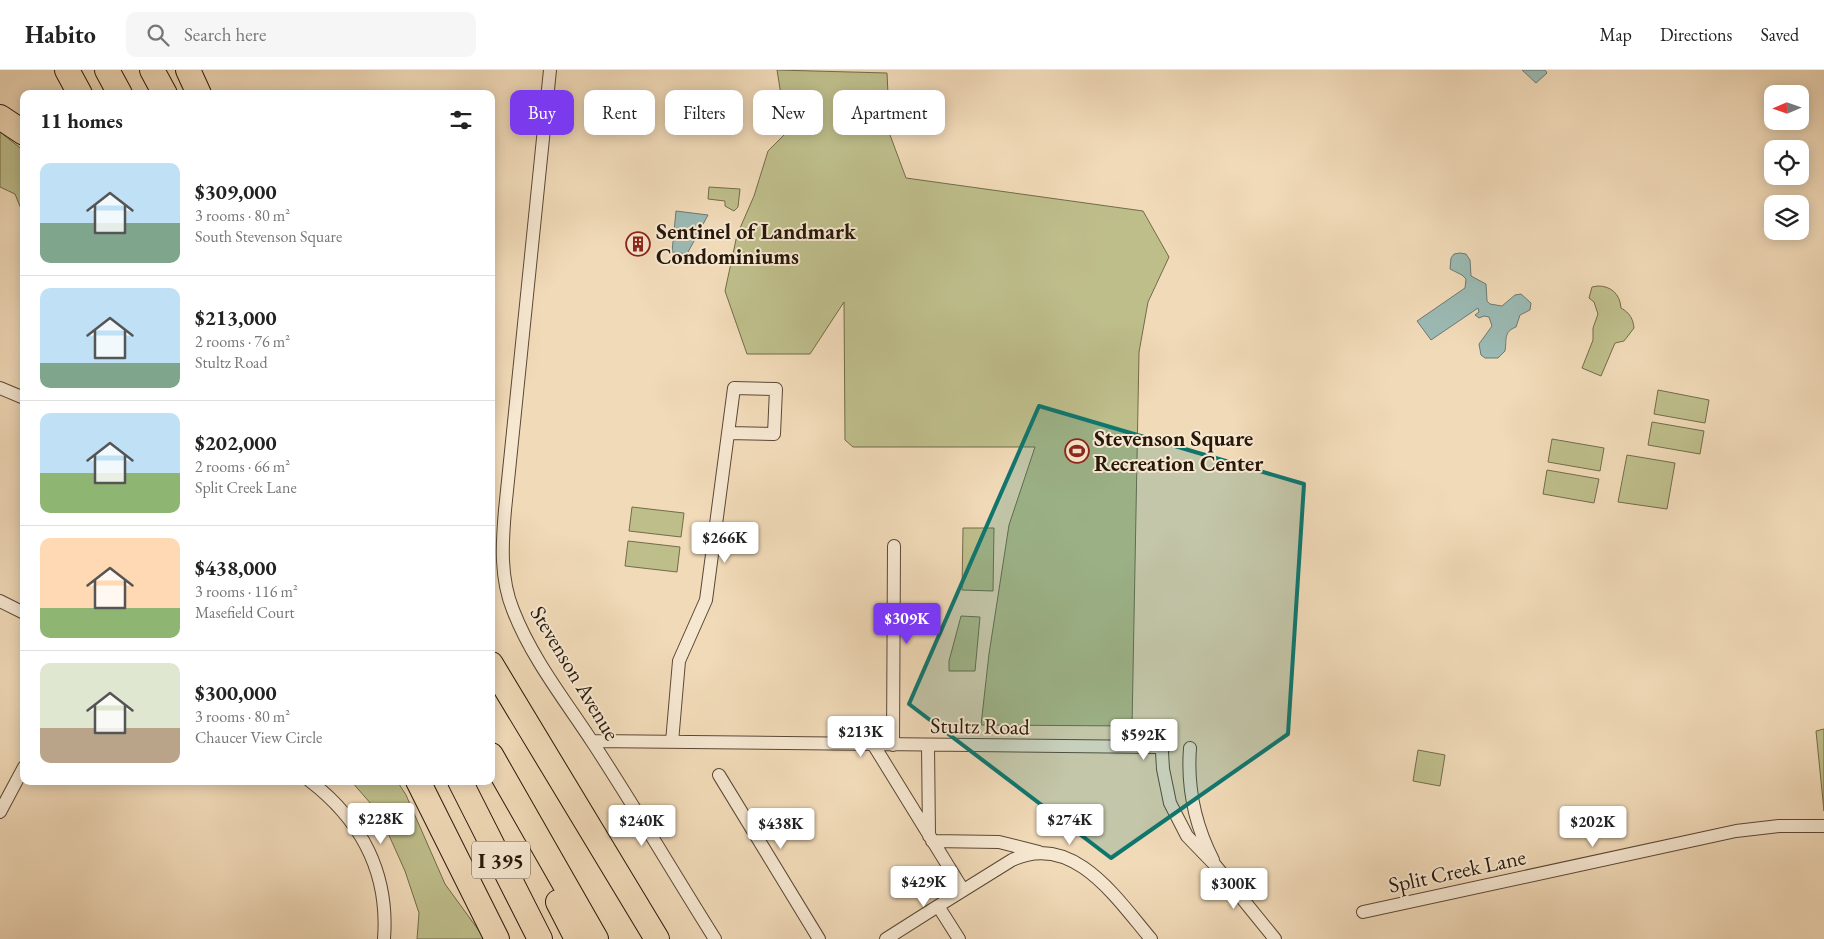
<!DOCTYPE html>
<meta charset="utf-8">
<style>
body{margin:0;font-family:"EB Garamond",serif;background:#f6f6f6;color:#222;height:100vh;display:flex;flex-direction:column;font-size:19px;white-space:nowrap}
*{box-sizing:border-box;margin:0}
p{font-size:16px;color:#767676}
.icon{flex:none;width:28px;height:28px;fill:none;stroke:currentColor;stroke-width:2;stroke-linecap:round;stroke-linejoin:round}
.map{position:relative;flex:1;overflow:hidden}
.drawer{position:absolute;left:20px;top:20px;width:475px;height:695px;display:flex;flex-direction:column;background:#fff;border-radius:10px;box-shadow:0 2px 12px #0003}
.drawer>*{flex:none}
.guide{position:absolute;left:510px;top:20px;width:475px;height:45px;display:flex;gap:10px}
.needle{width:32px;rotate:268deg}
.buttons{position:absolute;left:1764px;top:15px;display:grid;gap:10px}
.buttons a{display:grid;place-items:center;width:45px;height:45px;border-radius:10px;background:#fff;box-shadow:0 2px 12px #0003;font-size:25px}
.price{position:absolute;translate:-50% -42px;padding:0 11px;border-radius:5px;background:#fff;color:#222;font-size:16px;line-height:32px;filter:drop-shadow(0 1px 2px #0008)}
.price::after{content:'';position:absolute;left:50%;top:30px;width:15px;height:11px;margin-left:-8px;background:inherit;clip-path:polygon(0 0,100% 0,50% 100%)}
.price.current{background:#7c3aed;color:#fff}
ul{padding:0;list-style:none}
li{display:flex;align-items:center;gap:15px;height:125px;padding:0 20px}
li+li{border-top:1px solid #e0e0e0}
li span{display:grid;place-items:center;flex:none;width:140px;height:100px;border-radius:10px;color:#555}
li>.icon{margin-inline-start:auto}
span .icon{width:60px;height:60px;fill:#fffc;stroke-width:1}
li b{font-size:21px}
h2{display:flex;justify-content:space-between;align-items:center;height:60px;padding:0 20px;font-size:21px}
.pill{padding:0 18px;border-radius:10px;background:#fff;box-shadow:0 2px 12px #0003;font-size:18px;line-height:45px}
.pill.current{background:#7c3aed;color:#fff}
header{display:flex;align-items:center;gap:30px;box-sizing:border-box;height:70px;padding:0 25px;background:#fff;border-bottom:1px solid #e0e0e0}
header strong{font-size:24px}
nav{display:flex;gap:28px;margin-inline-start:auto;font-size:18px}
.search{width:350px;height:45px;background:#f6f6f6;display:flex;align-items:center;gap:12px;box-sizing:border-box;padding:0 18px;border-radius:10px;color:#767676;font-size:19px}
.map>svg:first-child{display:block}
.green{fill:#bebe8b;stroke:#726b4a}
.water{fill:#9bbab4;stroke:#6d7970}
.lines{fill:none;stroke-linecap:round;stroke-linejoin:round}
.street-casing{stroke:#5a4836;stroke-width:14}
.highway-casing{stroke:#27180a;stroke-width:26}
.street{stroke:#f6e7d1;stroke-width:12}
.highway{stroke:#f1dab8;stroke-width:24}
.marked{fill:#0f766e;fill-opacity:0.2;stroke:#0f766e;stroke-width:4;stroke-linejoin:round}
.labels{text-anchor:middle;dominant-baseline:central;stroke-width:4;stroke-linejoin:round;paint-order:stroke}
.shield{fill:#f6e7d1;stroke:#655646;stroke-width:1}
.shield-label{font-size:21px;font-weight:bold;fill:#27180a}
.poi-label{font-size:22px;font-weight:bold;fill:#27180a;stroke:#f6e7d1;text-anchor:start}
.street-label{font-size:22px;fill:#27180a;stroke:#f6e7d1}
</style>
<header>
<strong>Habito</strong>
<div class="search"><svg class="icon" aria-label="search" viewBox="0 0 24 24"><circle cx="10" cy="10" r="6"/><path d="M15 15l6 6"/></svg>Search here</div>
<nav><a>Map</a><a>Directions</a><a>Saved</a></nav>
</header>
<div class="map">
<svg width="1824" height="869" viewBox="0 0 1824 869">
<rect width="100%" height="100%" fill="#f1dab8"/>
<filter id="stains"><feTurbulence type="fractalNoise" baseFrequency=".004" numOctaves="4"/><feColorMatrix values="0 0 0 0 .2 0 0 0 0 .09 0 0 0 0 .02 0 0 0 .5 -.17"/></filter>
<radialGradient id="worn" r=".72"><stop offset=".6" stop-color="#630" stop-opacity="0"/><stop offset="1" stop-color="#630" stop-opacity=".3"/></radialGradient>
<path class="green" d="M 777,0 L 887,3 L 890,65 L 906,108 L 1143,141 L 1169,187 L 1148,232 L 1139,282 L 1132,656 L 981,655 L 989,584 L 1009,455 L 1035,377 L 853,377 L 845,370 L 844,232 L 810,284 L 747,284 L 725,221 L 737,165 L 754,126 L 768,81 L 787,62 Z
M 0,62 L 24,81 L 24,146 L 15,124 L 0,117 Z
M 709,117 L 740,119 L 738,137 L 734,141 L 725,136 L 725,131 L 708,129 Z
M 1598,216 C 1611,216 1620,224 1621,238 C 1630,243 1633,249 1634,258 L 1624,271 L 1615,273 L 1601,306 L 1582,298 L 1593,270 L 1593,258 L 1598,244 L 1594,232 L 1589,228 L 1592,217 Z
M 1658,320 L 1709,330 L 1705,353 L 1654,344 Z
M 1652,352 L 1704,361 L 1700,384 L 1648,375 Z
M 1552,369 L 1604,378 L 1600,401 L 1548,392 Z
M 1627,385 L 1675,393 L 1667,439 L 1618,432 Z
M 1547,400 L 1599,409 L 1594,433 L 1543,424 Z
M 632,437 L 684,443 L 681,467 L 629,461 Z
M 963,458 L 994,458 L 993,521 L 962,520 Z
M 628,471 L 680,477 L 677,502 L 625,496 Z
M 961,546 L 980,547 L 975,601 L 949,601 L 949,591 Z
M 1824,659 L 1824,741 L 1816,661 Z
M 1418,680 L 1445,685 L 1440,716 L 1413,711 Z
M 351,711 L 397,711 L 406,725 L 445,814 L 485,869 L 417,869 L 419,843 L 405,801 L 379,743 Z"/>
<path class="water" d="M 1522,0 L 1545,0 L 1547,3 L 1536,13 Z
M 676,141 L 708,145 L 687,184 L 672,182 Z
M 1460,183 L 1466,184 L 1470,190 L 1471,206 L 1486,214 L 1487,231 L 1490,234 L 1502,236 L 1515,225 L 1521,224 L 1531,233 L 1530,240 L 1520,245 L 1516,257 C 1503,262 1507,270 1505,281 L 1498,288 L 1485,288 L 1481,285 L 1479,274 L 1492,256 L 1489,247 L 1484,246 L 1479,248 L 1475,245 L 1479,242 L 1478,238 L 1431,270 L 1417,251 L 1465,218 L 1466,209 L 1462,205 L 1450,199 L 1451,188 L 1454,184 Z"/>
<g class="lines">
<g class="street-casing">
<path id="street" d="M 550,0 L 505,440 C 502,474 500,508 513,540 C 532,589 565,630 593,673 C 635,737 674,804 715,869
M 0,318 L 24,328
M 0,531 L 24,543
M 592,671 L 1157,677
M 672,672 L 679,591 L 706,530 L 734,318 L 776,319 L 774,364 L 728,363
M 873,674 L 963,820
M 893,675 L 894,476
M 928,675 L 929,766
M 1190,678 C 1187,717 1195,755 1213,790
M 1162,682 L 1163,699 L 1170,733 L 1187,766 L 1215,795 L 1275,869
M 719,705 L 819,869
M 310,711 C 362,751 389,804 384,869
M 0,742 L 24,697
M 932,771 L 999,772 L 1039,782
M 1363,842 L 1736,761 L 1779,756 L 1824,756
M 886,869 L 938,836
M 959,869 L 938,836 L 1012,790 C 1073,761 1117,829 1151,869"/>
</g>
<g class="highway-casing">
<path id="highway" d="M 67,0 L 80,24
M 107,0 L 120,24
M 152,0 L 165,24
M 188,0 L 199,24
M 0,47 L 24,63
M 491,594 L 657,869
M 491,685 L 596,869
M 418,711 L 497,869
M 460,711 L 540,869
M 558,832 L 577,869"/>
</g>
<use href="#street" class="street"/>
<use href="#highway" class="highway"/>
</g>
<path class="marked" d="M 1039,336 L 1304,414 L 1288,664 L 1111,788 L 909,634 Z"/>
<defs>
<g id="building-ring" transform="scale(1.25)"><circle r="9.5" fill="#f6e7d1" stroke="#8f2418" stroke-width="1.5"/><path d="M-4-6H4V6H1V3H-1V6H-4ZM-2.5-4.3h1.7v1.8h-1.7ZM.8-4.3h1.7v1.8H.8ZM-2.5-1h1.7V.8h-1.7ZM.8-1h1.7V.8H.8Z" fill="#8f2418"/></g>
<g id="stadium-ring" transform="scale(1.25)"><circle r="9.5" fill="#f6e7d1" stroke="#8f2418" stroke-width="1.5"/><path d="M0-5a6.5 5 0 1 0 0 10a6.5 5 0 1 0 0-10ZM-3.5-1.8h7v3.6h-7Z" fill="#8f2418"/></g>
</defs>
<g fill-rule="evenodd">
<use href="#building-ring" x="638" y="174"/>
<use href="#stadium-ring" x="1077" y="381"/>
</g>
<g class="labels">
<rect class="shield" x="472" y="771.5" width="58" height="37" rx="4"/>
<g class="shield-label">
<text x="501" y="790">I 395</text>
</g>
<g class="poi-label">
<text x="656" y="161">Sentinel of Landmark<tspan x="656" dy="25">Condominiums</tspan></text>
<text x="1094" y="368">Stevenson Square<tspan x="1094" dy="25">Recreation Center</tspan></text>
</g>
<g class="street-label">
<text transform="translate(575 603) rotate(59)">Stevenson Avenue</text>
<text transform="translate(980 656) rotate(1)">Stultz Road</text>
<text transform="translate(1457 801) rotate(-12)">Split Creek Lane</text>
</g>
</g>
<rect width="100%" height="100%" filter="url(#stains)"/>
<rect width="100%" height="100%" fill="url(#worn)"/>
</svg>
<div class="buttons">
<a><svg class="needle" viewBox="-14 -14 28 28"><path d="M0-13l5 13h-10z" fill="#e53935"/><path d="M0 13l5-13h-10z" fill="#767676"/></svg></a>
<a><svg class="icon" aria-label="locate" viewBox="0 0 24 24"><circle cx="12" cy="12" r="6"/><path d="M12 2v4M12 18v4M2 12h4M18 12h4"/></svg></a>
<a><svg class="icon" aria-label="layers" viewBox="0 0 24 24"><path d="M12 4l9 5-9 5-9-5zM3 14l9 5 9-5"/></svg></a>
</div>
<b class="price" style="left:725px;top:494px">$266K</b>
<b class="price current" style="left:907px;top:575px">$309K</b>
<b class="price" style="left:861px;top:688px">$213K</b>
<b class="price" style="left:1144px;top:691px">$592K</b>
<b class="price" style="left:381px;top:775px">$228K</b>
<b class="price" style="left:1070px;top:776px">$274K</b>
<b class="price" style="left:642px;top:777px">$240K</b>
<b class="price" style="left:1593px;top:778px">$202K</b>
<b class="price" style="left:781px;top:780px">$438K</b>
<b class="price" style="left:924px;top:838px">$429K</b>
<b class="price" style="left:1234px;top:840px">$300K</b>
<div class="guide">
<a class="pill current">Buy</a>
<a class="pill">Rent</a>
<a class="pill">Filters</a>
<a class="pill">New</a>
<a class="pill">Apartment</a>
</div>
<section class="drawer">
<h2>11 homes<svg class="icon" aria-label="filters" viewBox="0 0 24 24"><path d="M4 7h16M4 17h16"/><circle cx="9" cy="7" r="2"/><circle cx="15" cy="17" r="2"/></svg></h2>
<ul>
<li><span style="background:linear-gradient(#bfe0f5 60%,#7fa58c 0)"><svg class="icon" aria-label="home" viewBox="0 0 24 24"><path d="M3 11l9-7 9 7M6 9v11h12V9"/></svg></span><div><b>$309,000</b><p>3 rooms · 80 m²</p><p>South Stevenson Square</p></div></li>
<li><span style="background:linear-gradient(#bfe0f5 75%,#7fa58c 0)"><svg class="icon" aria-label="home" viewBox="0 0 24 24"><path d="M3 11l9-7 9 7M6 9v11h12V9"/></svg></span><div><b>$213,000</b><p>2 rooms · 76 m²</p><p>Stultz Road</p></div></li>
<li><span style="background:linear-gradient(#bfe0f5 60%,#8fb573 0)"><svg class="icon" aria-label="home" viewBox="0 0 24 24"><path d="M3 11l9-7 9 7M6 9v11h12V9"/></svg></span><div><b>$202,000</b><p>2 rooms · 66 m²</p><p>Split Creek Lane</p></div></li>
<li><span style="background:linear-gradient(#ffd9b3 70%,#8fb573 0)"><svg class="icon" aria-label="home" viewBox="0 0 24 24"><path d="M3 11l9-7 9 7M6 9v11h12V9"/></svg></span><div><b>$438,000</b><p>3 rooms · 116 m²</p><p>Masefield Court</p></div></li>
<li><span style="background:linear-gradient(#dfe7d0 65%,#b9a48a 0)"><svg class="icon" aria-label="home" viewBox="0 0 24 24"><path d="M3 11l9-7 9 7M6 9v11h12V9"/></svg></span><div><b>$300,000</b><p>3 rooms · 80 m²</p><p>Chaucer View Circle</p></div></li>
</ul>
</section>
</div>
